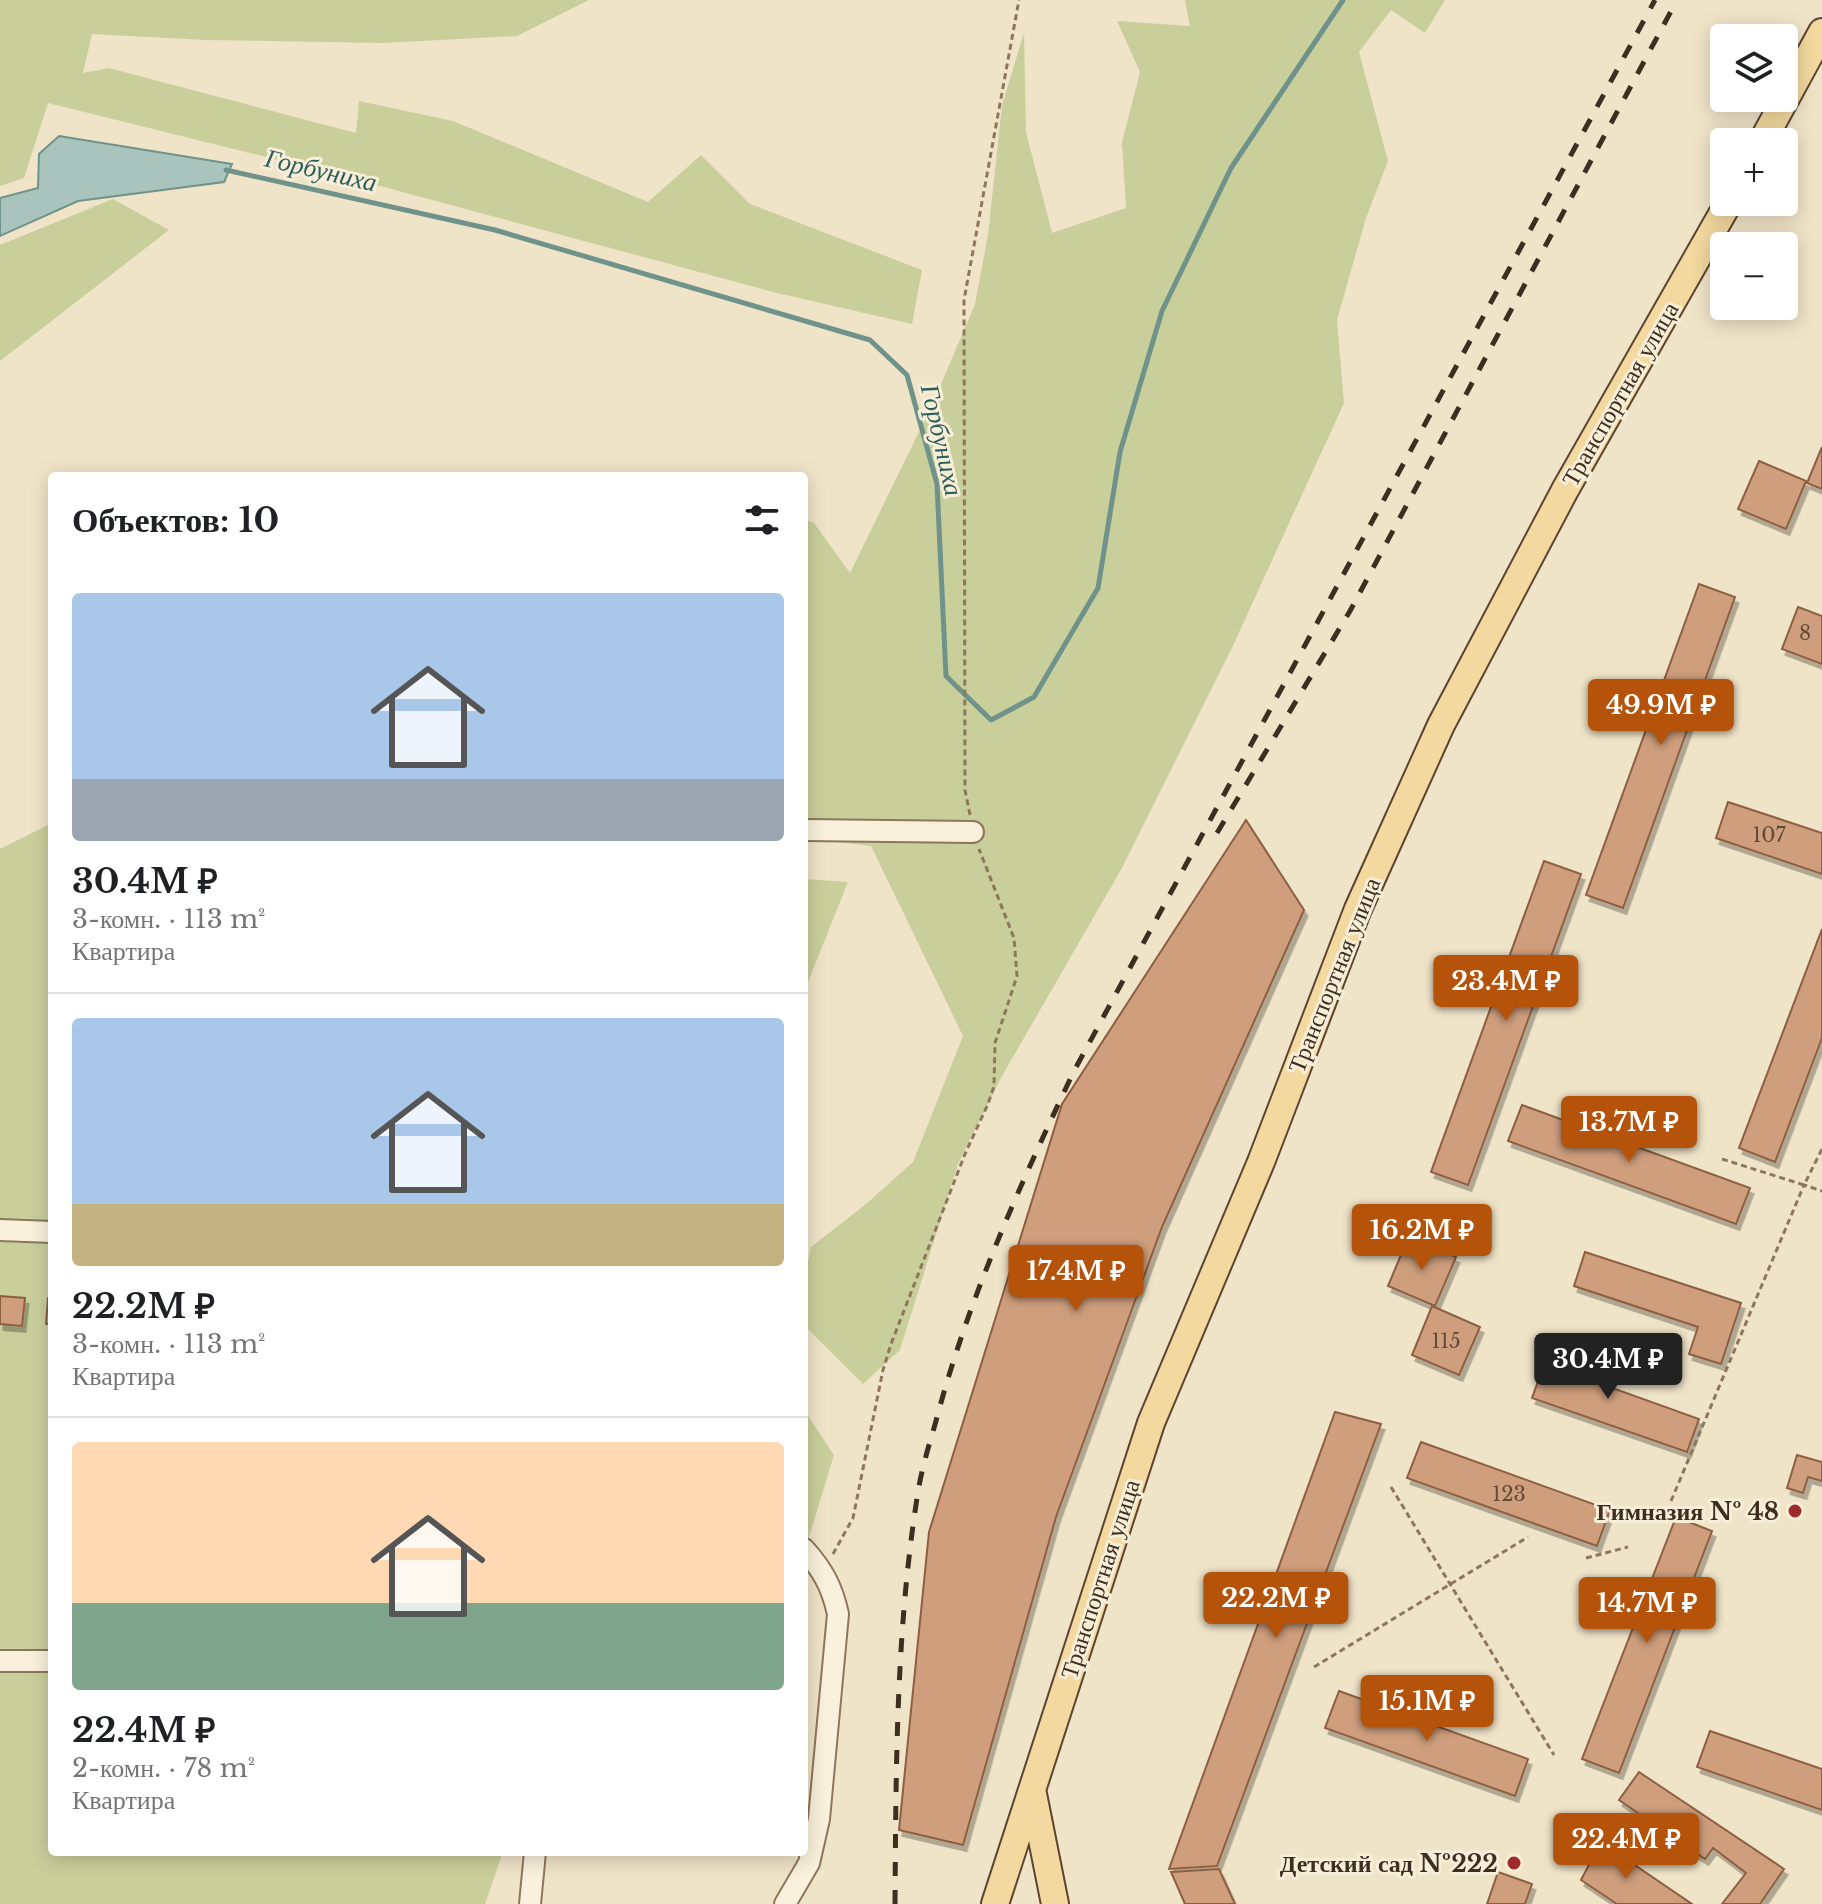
<!DOCTYPE html>
<html lang="ru">
<meta charset="utf-8">
<style>
body{margin:0;font-family:"Libre Baskerville",serif;background:#f2f2f2;color:#202124;height:100vh;display:flex;flex-direction:column;font-size:30px;white-space:nowrap}
*{box-sizing:border-box;margin:0}
p{font-size:26px;color:#757577}
.icon{flex:none;width:44px;height:44px;fill:none;stroke:currentColor;stroke-width:2;stroke-linecap:round;stroke-linejoin:round}
.map{position:relative;flex:1;overflow:hidden}
.side{position:absolute;left:48px;top:472px;width:760px;height:1384px;display:flex;flex-direction:column;background:#fff;border-radius:8px;box-shadow:0 4px 20px #0003}
.side>*{flex:none}
.buttons{position:absolute;left:1710px;top:24px;display:grid;gap:16px}
.buttons a{display:grid;place-items:center;width:88px;height:88px;border-radius:8px;background:#fff;box-shadow:0 4px 20px #0003;font-size:40px}
.price{position:absolute;translate:-50% -68px;padding:0 18px;border-radius:8px;background:#b45309;color:#fff;font-size:26px;line-height:52px;filter:drop-shadow(0 2px 4px #0008)}
.price::after{content:'';position:absolute;left:50%;top:48px;width:24px;height:18px;margin-left:-12px;background:inherit;clip-path:polygon(0 0,100% 0,50% 100%)}
.price.on{background:#222;color:#fff}
ul{padding:0;list-style:none}
li{display:grid;align-content:center;gap:16px;height:424px;padding:0 24px}
li+li{border-top:2px solid #e0e0e0}
li span{display:grid;place-items:center;height:248px;border-radius:8px;color:#555}
li>.icon{margin-inline-start:auto}
span .icon{width:144px;height:144px;fill:#fffc;stroke-width:1}
li b{font-size:34px}
h2{display:flex;justify-content:space-between;align-items:center;height:96px;padding:0 24px;font-size:34px}
.map>svg:first-child{display:block}
.green{fill:#c9cf9b}
.water{fill:#a9c4bc;stroke:#6f938a;stroke-width:2}
.lines{fill:none;stroke-linecap:round;stroke-linejoin:round}
.stream{stroke:#6f938a;stroke-width:5}
.building{fill:#cf9f7d;stroke:#8d5f41;stroke-width:2;filter:url(#shadow)}
.minor-casing{stroke:#8d765c;stroke-width:24}
.major-casing{stroke:#5b4430;stroke-width:30}
.path{stroke:#8d765c;stroke-width:3;stroke-dasharray:6 4;stroke-linecap:butt}
.minor{stroke:#faf1dc;stroke-width:20}
.major{stroke:#f3d9a0;stroke-width:26}
.rail{stroke:#3d2e20;stroke-width:5;stroke-dasharray:14 14;stroke-linecap:butt}
.poi-dot{fill:#9e2a2b;stroke:#f7eed8;stroke-width:3}
.labels{text-anchor:middle;dominant-baseline:central;stroke-width:6;stroke-linejoin:round;paint-order:stroke}
.number-label{font-size:20px;fill:#624a37}
.street-label{font-size:24px;fill:#3d2e20;stroke:#f7eed8}
.poi-label{font-size:24px;font-weight:bold;fill:#3d2e20;stroke:#f7eed8;text-anchor:end}
.water-label{font-size:26px;font-style:italic;fill:#2f5d5a;stroke:#f7eed8}
</style>
<div class="map">
<svg width="1822" height="1904" viewBox="0 0 1822 1904">
<defs>
<filter id="shadow"><feDropShadow dx="3.5" dy="6" stdDeviation="0" flood-color="#0004"/></filter>
</defs>
<rect width="100%" height="100%" fill="#f0e4c8"/>
<path class="green" d="M 0,0 L 589,0 L 517,36 L 384,43 L 205,40 L 92,34 L 83,73 L 109,68 L 356,133 L 359,101 L 453,121 L 648,202 L 701,155 L 750,204 L 922,270 L 912,324 L 773,292 L 347,177 L 48,103 L 24,178 L 0,186 Z
M 1185,0 L 1445,0 L 1425,33 L 1391,10 L 1359,52 L 1388,161 L 1366,218 L 1337,320 L 1344,403 L 1231,650 L 1122,868 L 1002,1076 L 958,1164 L 900,1350 L 863,1384 L 804,1325 L 804,1281 L 811,1247 L 866,1204 L 913,1162 L 963,1036 L 871,846 L 804,838 L 804,637 L 806,637 L 804,622 L 804,519 L 814,523 L 850,573 L 933,403 L 975,304 L 988,235 L 1002,105 L 1024,33 L 1026,132 L 1052,233 L 1126,208 L 1122,142 L 1140,72 L 1117,21 L 1190,26 Z
M 113,199 L 169,230 L 0,361 L 0,245 Z
M 52,823 L 52,1852 L 503,1852 L 485,1904 L 0,1904 L 0,849 Z
M 804,879 L 848,882 L 804,992 Z
M 804,1410 L 834,1455 L 804,1553 Z"/>
<path class="water" d="M 59,136 L 232,164 L 224,182 L 78,201 L 0,236 L 0,198 L 38,188 L 39,154 Z"/>
<g class="lines">
<path class="stream" d="M 226,170 L 495,230 L 870,340 L 907,375 L 937,484 L 946,676 L 991,720 L 1034,697 L 1098,588 L 1120,452 L 1162,311 L 1231,168 L 1343,0"/>
</g>
<path class="building" d="M 1822,447 L 1822,489 L 1807,483 Z
M 1759,461 L 1806,481 L 1786,529 L 1738,509 Z
M 1699,584 L 1735,597 L 1623,908 L 1586,895 Z
M 1798,607 L 1822,616 L 1822,664 L 1782,649 Z
M 1728,802 L 1822,833 L 1822,874 L 1716,838 Z
M 1246,820 L 1304,910 L 1162,1227 L 1056,1517 L 963,1845 L 899,1830 L 929,1532 L 1062,1104 Z
M 1544,861 L 1581,874 L 1468,1185 L 1431,1172 Z
M 1822,929 L 1822,1038 L 1775,1162 L 1739,1148 Z
M 1522,1105 L 1750,1188 L 1736,1224 L 1508,1141 Z
M 1408,1238 L 1456,1257 L 1435,1306 L 1388,1286 Z
M 1585,1252 L 1741,1303 L 1721,1364 L 1689,1354 L 1698,1327 L 1574,1286 Z
M 0,1296 L 25,1298 L 22,1326 L 0,1324 Z
M 48,1298 L 52,1298 L 52,1324 L 46,1324 Z
M 1432,1306 L 1480,1327 L 1459,1375 L 1412,1355 Z
M 1554,1337 L 1585,1348 L 1576,1375 L 1699,1419 L 1687,1452 L 1532,1398 Z
M 1335,1412 L 1381,1424 L 1217,1866 L 1169,1869 Z
M 1421,1442 L 1610,1510 L 1597,1546 L 1407,1478 Z
M 1797,1455 L 1822,1462 L 1822,1481 L 1808,1477 L 1803,1493 L 1787,1488 Z
M 1676,1517 L 1712,1531 L 1619,1773 L 1582,1759 Z
M 1339,1691 L 1528,1759 L 1515,1796 L 1325,1728 Z
M 1710,1731 L 1822,1769 L 1822,1810 L 1697,1767 Z
M 1639,1772 L 1784,1869 L 1760,1904 L 1722,1904 L 1746,1873 L 1713,1848 L 1705,1859 L 1619,1800 Z
M 1601,1842 L 1692,1904 L 1617,1904 L 1581,1880 Z
M 1219,1869 L 1235,1904 L 1185,1904 L 1171,1872 Z
M 1498,1872 L 1532,1884 L 1525,1904 L 1487,1904 Z"/>
<g class="lines">
<g class="minor-casing">
<path id="minor" d="M 804,830 L 973,832
M 0,1230 L 52,1232
M 0,1661 L 52,1661
M 530,1904 L 535,1852
M 785,1904 L 809,1863 L 819,1819 L 838,1614 C 832,1587 823,1570 804,1549"/>
</g>
<g class="major-casing">
<path id="major" d="M 1762,142 L 1822,32
M 1033,1794 L 1055,1904
M 995,1904 L 1151,1423 L 1261,1162 L 1358,909 L 1441,725 L 1565,490 L 1729,202"/>
</g>
<path class="path" d="M 970,815 L 965,790 L 964,300 L 1019,0
M 1722,1159 L 1804,1185 L 1822,1149
M 1391,1487 L 1554,1755
M 1671,1501 L 1804,1185 L 1822,1191
M 833,1554 L 853,1518 L 883,1370 L 891,1344 L 965,1154 L 988,1104 L 994,1086 L 995,1043 L 1017,976 L 1014,938 L 979,849
M 1586,1558 L 1628,1547
M 1314,1667 L 1528,1537"/>
<use href="#minor" class="minor"/>
<use href="#major" class="major"/>
<path class="rail" d="M 1217,833 L 1350,611 L 1677,0
M 895,1904 C 896,1765 896,1623 919,1486 C 923,1464 930,1442 936,1421 C 968,1299 1020,1185 1074,1071 L 1655,0"/>
</g>
<g class="poi-dot">
<circle cx="1795" cy="1511" r="8"/>
<circle cx="1514" cy="1863" r="8"/>
</g>
<g class="labels">
<g class="number-label">
<text x="1805" y="633">8</text>
<text x="1769" y="835">107</text>
<text x="1446" y="1341">115</text>
<text x="1509" y="1494">123</text>
</g>
<g class="street-label">
<text transform="translate(1620 394) rotate(-60)">Транспортная улица</text>
<text transform="translate(1334 975) rotate(-68)">Транспортная улица</text>
<text transform="translate(1100 1579) rotate(-72)">Транспортная улица</text>
</g>
<g class="poi-label">
<text x="1779" y="1511">Гимназия № 48</text>
<text x="1498" y="1863">Детский сад №222</text>
</g>
<g class="water-label">
<text transform="translate(321 170) rotate(13)">Горбуниха</text>
<text transform="translate(942 440) rotate(77)">Горбуниха</text>
</g>
</g>
</svg>
<div class="buttons">
<a><svg class="icon" aria-label="layers" viewBox="0 0 24 24"><path d="M12 4l9 5-9 5-9-5zM3 14l9 5 9-5"/></svg></a>
<a>+</a>
<a>−</a>
</div>
<b class="price" style="left:1661px;top:747px">49.9M ₽</b>
<b class="price" style="left:1506px;top:1023px">23.4M ₽</b>
<b class="price" style="left:1629px;top:1164px">13.7M ₽</b>
<b class="price" style="left:1422px;top:1272px">16.2M ₽</b>
<b class="price" style="left:1076px;top:1313px">17.4M ₽</b>
<b class="price on" style="left:1608px;top:1401px">30.4M ₽</b>
<b class="price" style="left:1276px;top:1640px">22.2M ₽</b>
<b class="price" style="left:1647px;top:1645px">14.7M ₽</b>
<b class="price" style="left:1427px;top:1743px">15.1M ₽</b>
<b class="price" style="left:1626px;top:1881px">22.4M ₽</b>
<section class="side">
<h2>Объектов: 10<svg class="icon" aria-label="filters" viewBox="0 0 24 24"><path d="M4 7h16M4 17h16"/><circle cx="9" cy="7" r="2"/><circle cx="15" cy="17" r="2"/></svg></h2>
<ul>
<li><span style="background:linear-gradient(#a9c7e8 75%,#9aa5b1 0)"><svg class="icon" aria-label="home" viewBox="0 0 24 24"><path d="M3 11l9-7 9 7M6 9v11h12V9"/></svg></span><div><b>30.4M ₽</b><p>3-комн. · 113 m²</p><p>Квартира</p></div></li>
<li><span style="background:linear-gradient(#a9c7e8 75%,#c2b280 0)"><svg class="icon" aria-label="home" viewBox="0 0 24 24"><path d="M3 11l9-7 9 7M6 9v11h12V9"/></svg></span><div><b>22.2M ₽</b><p>3-комн. · 113 m²</p><p>Квартира</p></div></li>
<li><span style="background:linear-gradient(#ffd9b3 65%,#7fa58c 0)"><svg class="icon" aria-label="home" viewBox="0 0 24 24"><path d="M3 11l9-7 9 7M6 9v11h12V9"/></svg></span><div><b>22.4M ₽</b><p>2-комн. · 78 m²</p><p>Квартира</p></div></li>
</ul>
</section>
</div>
